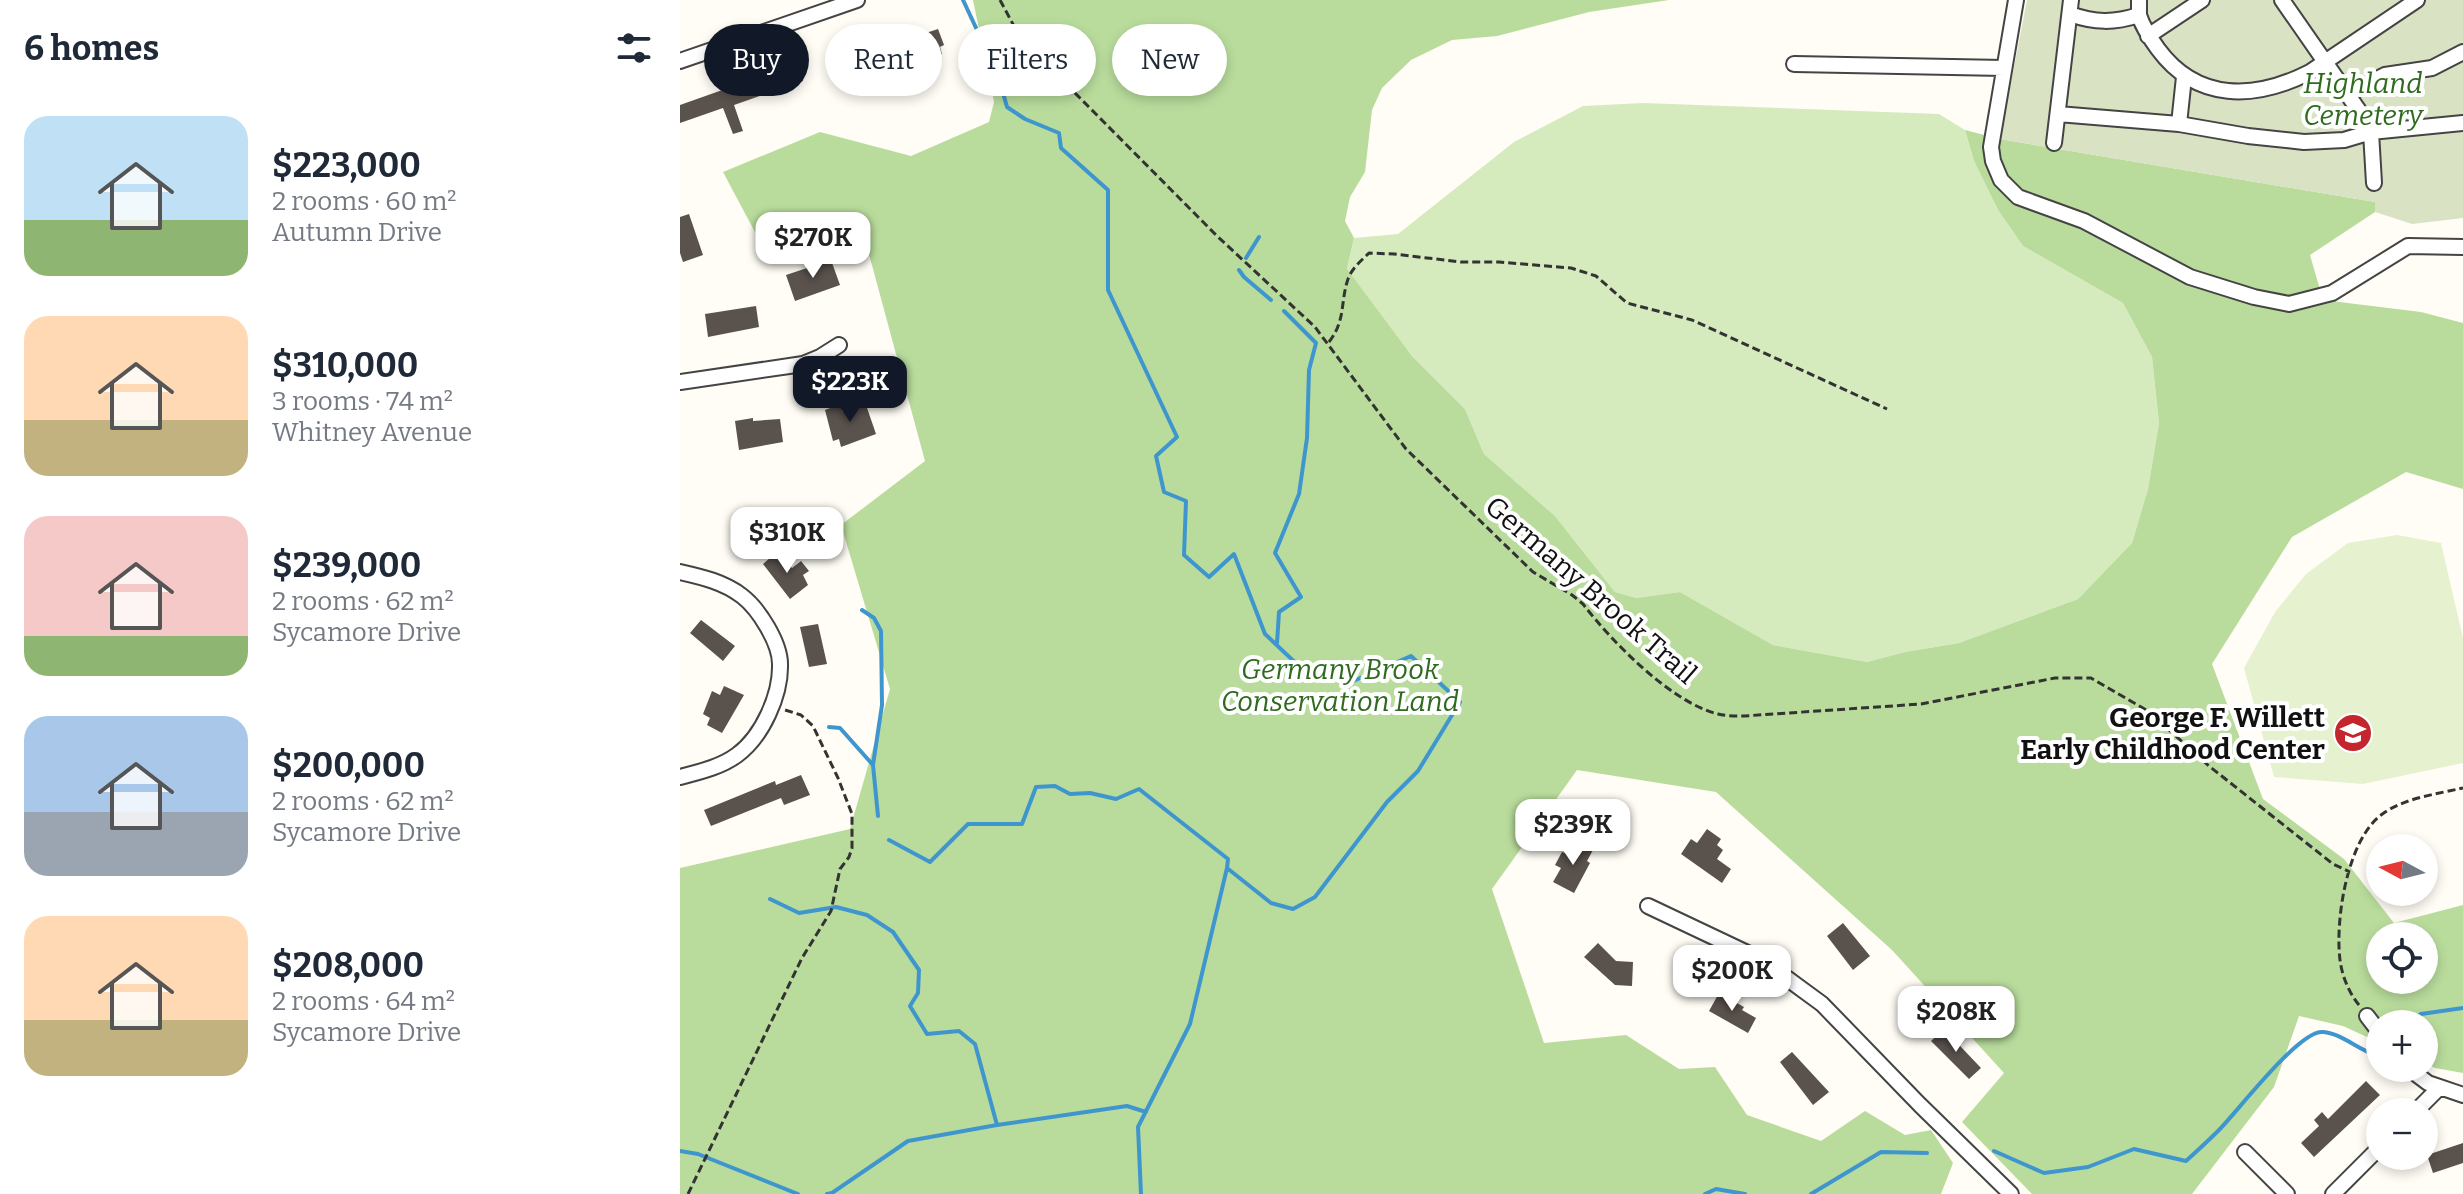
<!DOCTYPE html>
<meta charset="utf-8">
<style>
body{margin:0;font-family:Bitter,serif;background:#f2f2f3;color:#1f2937;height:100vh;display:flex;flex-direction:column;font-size:30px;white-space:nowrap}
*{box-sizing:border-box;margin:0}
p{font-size:26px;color:#747a83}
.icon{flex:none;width:44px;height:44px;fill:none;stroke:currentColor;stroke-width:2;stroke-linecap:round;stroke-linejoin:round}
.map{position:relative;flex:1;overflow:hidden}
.drawer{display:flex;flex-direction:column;background:#fff;width:680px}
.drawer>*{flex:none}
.guide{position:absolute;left:24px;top:24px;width:760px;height:72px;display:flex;gap:16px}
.needle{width:52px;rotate:277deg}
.controls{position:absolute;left:1686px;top:834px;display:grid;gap:16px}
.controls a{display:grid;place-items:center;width:72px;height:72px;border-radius:50%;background:#fff;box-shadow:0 4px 12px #0003;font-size:40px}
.price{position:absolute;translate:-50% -68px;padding:0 18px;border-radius:16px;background:#fff;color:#222;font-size:26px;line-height:52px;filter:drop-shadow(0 2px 4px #0008)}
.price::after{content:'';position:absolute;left:50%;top:48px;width:24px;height:18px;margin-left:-12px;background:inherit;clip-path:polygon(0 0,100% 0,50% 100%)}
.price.on{background:#111827;color:#fff}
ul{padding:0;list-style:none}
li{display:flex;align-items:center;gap:24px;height:200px;padding:0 24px}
li span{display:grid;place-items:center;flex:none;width:224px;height:160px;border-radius:24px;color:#555}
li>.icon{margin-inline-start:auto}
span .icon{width:96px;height:96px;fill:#fffc;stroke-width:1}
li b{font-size:34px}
h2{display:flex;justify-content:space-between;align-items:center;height:96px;padding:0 24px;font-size:34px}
.pill{padding:0 28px;border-radius:36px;background:#fff;box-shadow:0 4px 12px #0003;font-size:28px;line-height:72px}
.pill.on{background:#111827;color:#fff}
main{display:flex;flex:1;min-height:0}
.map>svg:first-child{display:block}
.green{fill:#d5ebbd}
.forest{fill:#b9dc9c;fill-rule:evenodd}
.cemetery{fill:#d9e3c4}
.pitch{fill:#e6f2cf}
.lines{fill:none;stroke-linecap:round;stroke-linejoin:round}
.stream{stroke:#3f96cf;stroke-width:4}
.building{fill:#5a524d}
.minor-casing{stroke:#444;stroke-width:18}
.path{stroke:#333;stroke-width:3;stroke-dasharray:8 4;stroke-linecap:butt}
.minor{stroke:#fff;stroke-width:14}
.labels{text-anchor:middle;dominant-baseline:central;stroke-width:8;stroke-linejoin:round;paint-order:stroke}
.park-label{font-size:28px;font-style:italic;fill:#2f6b1f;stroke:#fff}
.street-label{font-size:28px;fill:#111;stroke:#fff}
.poi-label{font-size:28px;font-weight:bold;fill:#111;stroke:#fff;text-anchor:end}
</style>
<main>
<section class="drawer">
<h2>6 homes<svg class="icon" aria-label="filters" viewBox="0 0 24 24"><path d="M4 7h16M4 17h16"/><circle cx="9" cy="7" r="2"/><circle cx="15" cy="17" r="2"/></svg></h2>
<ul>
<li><span style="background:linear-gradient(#bfe0f5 65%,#8fb573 0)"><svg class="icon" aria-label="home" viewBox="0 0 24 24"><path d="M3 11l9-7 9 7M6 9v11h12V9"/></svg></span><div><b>$223,000</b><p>2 rooms · 60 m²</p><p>Autumn Drive</p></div></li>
<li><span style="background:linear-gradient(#ffd9b3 65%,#c2b280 0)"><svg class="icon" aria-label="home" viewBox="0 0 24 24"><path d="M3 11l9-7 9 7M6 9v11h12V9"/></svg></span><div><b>$310,000</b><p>3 rooms · 74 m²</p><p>Whitney Avenue</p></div></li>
<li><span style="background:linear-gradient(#f6c9c9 75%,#8fb573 0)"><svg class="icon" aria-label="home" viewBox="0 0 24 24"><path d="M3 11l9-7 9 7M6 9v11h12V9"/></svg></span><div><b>$239,000</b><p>2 rooms · 62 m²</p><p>Sycamore Drive</p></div></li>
<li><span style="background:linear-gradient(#a9c7e8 60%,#9aa5b1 0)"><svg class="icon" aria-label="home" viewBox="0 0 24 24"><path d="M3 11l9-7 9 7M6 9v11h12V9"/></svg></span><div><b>$200,000</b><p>2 rooms · 62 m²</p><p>Sycamore Drive</p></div></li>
<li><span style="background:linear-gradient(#ffd9b3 65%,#c2b280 0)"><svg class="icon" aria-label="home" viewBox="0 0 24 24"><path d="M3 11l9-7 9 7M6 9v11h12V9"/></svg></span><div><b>$208,000</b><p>2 rooms · 64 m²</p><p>Sycamore Drive</p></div></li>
</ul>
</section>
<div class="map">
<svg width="1783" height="1194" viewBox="0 0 1783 1194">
<rect width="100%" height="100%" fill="#fffdf5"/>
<path class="green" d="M 963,103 L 1259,114 L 1285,130 L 1294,161 L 1318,210 L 1343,246 L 1443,303 L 1472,357 L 1479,423 L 1468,489 L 1452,543 L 1398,599 L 1279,643 L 1225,652 L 1187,662 L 1093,645 L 1000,592 L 956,598 L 935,592 L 875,516 L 804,454 L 785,409 L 732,356 L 667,270 L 674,238 L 718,234 L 834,142 L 903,106 Z"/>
<path class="forest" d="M 293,0 L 989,0 L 909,12 L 817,36 L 772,40 L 731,60 L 702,88 L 692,110 L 685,172 L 670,197 L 665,221 L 674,238 L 667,269 L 732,356 L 785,409 L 804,454 L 875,516 L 935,592 L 956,598 L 1000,592 L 1093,645 L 1187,662 L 1225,652 L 1279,643 L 1398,599 L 1452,543 L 1468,489 L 1479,423 L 1472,357 L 1443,303 L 1343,246 L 1318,210 L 1294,161 L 1285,130 L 1320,139 L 1695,202 L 1695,212 L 1630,255 L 1643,300 L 1741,312 L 1783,323 L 1783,489 L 1726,472 L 1612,537 L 1532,664 L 1583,799 L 1664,859 L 1714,923 L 1783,905 L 1783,1073 L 1755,1068 L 1744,1063 L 1744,1024 L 1700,1024 L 1700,1043 L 1663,1026 L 1619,1016 L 1594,1087 L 1512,1194 L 1352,1194 L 1282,1122 L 1324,1073 L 1212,950 L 1036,792 L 897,770 L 812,889 L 864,1043 L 946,1035 L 999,1069 L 1035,1067 L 1067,1115 L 1141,1141 L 1185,1111 L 1225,1135 L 1251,1130 L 1273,1163 L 1261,1194 L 0,1194 L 0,868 L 170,829 L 210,689 L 161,525 L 245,461 L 183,232 L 84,249 L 43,172 L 140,132 L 231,156 L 309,122 L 314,102 ZM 1700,936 L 1744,936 L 1744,980 L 1700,980 Z"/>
<path class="cemetery" d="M 1347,0 L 1783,0 L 1783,218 L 1732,224 L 1695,212 L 1695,202 L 1320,139 Z"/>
<path class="pitch" d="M 1717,535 L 1761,543 L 1783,638 L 1783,763 L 1683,784 L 1594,777 L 1564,668 L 1595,612 L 1626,574 L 1668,543 Z"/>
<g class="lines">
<path class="stream" d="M 283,0 L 318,75 L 327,107 L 345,119 L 379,133 L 381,148 L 428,190 L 428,290 L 497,437 L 476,456 L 484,492 L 506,501 L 504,555 L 529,577 L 554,554 L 585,634 L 622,669 L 671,682 L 731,656 L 780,702 L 738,771 L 707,802 L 635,897 L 613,909 L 591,903 L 547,868 L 510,1024 L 458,1127 L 461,1194
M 566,258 L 579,237
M 559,270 L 564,277 L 591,300
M 182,610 L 194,618 L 201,631 L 202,705 L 193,765
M 597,643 L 599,612 L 621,597 L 595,553 L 619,494 L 627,438 L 629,370 L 636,343 L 604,311
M 149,727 L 160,728 L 193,765 L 198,816
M 209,840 L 250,862 L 288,824 L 342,824 L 356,787 L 375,786 L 390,794 L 410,793 L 436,799 L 459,789 L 548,859 L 547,868
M 90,899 L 119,913 L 156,907 L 187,915 L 213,932 L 239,970 L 238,993 L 230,1006 L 247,1034 L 279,1031 L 295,1044 L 317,1125 L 447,1106 L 466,1112
M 1727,1024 L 1741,1014 L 1783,1008
M 0,1151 L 18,1154 L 118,1194
M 1314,1151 L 1364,1173 L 1408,1167 L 1454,1149 L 1506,1161 C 1517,1151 1528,1141 1538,1131 C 1558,1111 1616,1034 1641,1032 C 1657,1031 1678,1049 1693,1054 L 1700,1051
M 147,1194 L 152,1193 L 228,1141 L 317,1125
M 1025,1194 L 1036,1189 L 1065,1194
M 1131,1194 L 1201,1152 L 1247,1153"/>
</g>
<path class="building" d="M 258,29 L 264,45 L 260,47 L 262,54 L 243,60 L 241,54 L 193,70 L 196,78 L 168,89 L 158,62 Z
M 116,64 L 123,81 L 54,105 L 63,131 L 53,134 L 43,108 L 0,123 L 0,105 Z
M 9,214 L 23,255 L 3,262 L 0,253 L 0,217 Z
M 151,260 L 160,285 L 115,301 L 106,275 Z
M 76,306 L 79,327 L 28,337 L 25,314 Z
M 161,404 L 163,412 L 186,405 L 196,434 L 161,447 L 159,439 L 153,441 L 145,410 Z
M 73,418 L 73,421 L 100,419 L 103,442 L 59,450 L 55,421 Z
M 98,551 L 112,568 L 121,561 L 129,571 L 123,575 L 128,585 L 110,599 L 83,564 Z
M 21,620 L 55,646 L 43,661 L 10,633 Z
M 138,624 L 147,664 L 129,667 L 120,627 Z
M 44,686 L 64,695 L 42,733 L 27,725 L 30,718 L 23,714 L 32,691 L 40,695 Z
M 121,775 L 130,795 L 104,805 L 101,798 L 31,826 L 24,810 L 95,781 L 96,785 Z
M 1027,829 L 1041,839 L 1037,845 L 1043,850 L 1037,859 L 1051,869 L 1042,883 L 1001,854 L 1011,839 L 1017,843 Z
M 895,841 L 913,850 L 907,861 L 910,863 L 894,893 L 873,882 L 881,868 L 875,865 L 882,852 L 887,854 Z
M 1163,923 L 1190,956 L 1173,970 L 1147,936 Z
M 918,943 L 936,961 L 953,962 L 952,986 L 935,985 L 904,957 Z
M 1039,993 L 1064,1007 L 1062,1010 L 1076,1018 L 1068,1033 L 1029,1011 Z
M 1264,1029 L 1301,1068 L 1289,1079 L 1251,1041 Z
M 1112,1052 L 1149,1092 L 1133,1105 L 1100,1062 Z
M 1686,1081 L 1700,1095 L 1634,1157 L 1621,1143 L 1639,1126 L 1634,1120 L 1642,1112 L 1648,1119 Z
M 1783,1143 L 1783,1163 L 1753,1173 L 1747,1155 Z"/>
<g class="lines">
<g class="minor-casing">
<path id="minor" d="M 1336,0 L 1311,147 L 1313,161 L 1321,180 L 1338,197 L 1404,221 L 1510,277 L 1574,297 L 1609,304 L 1652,293 L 1728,246 L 1783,247
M 1602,0 L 1684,118 L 1691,132 L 1694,183
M 1390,14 C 1415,23 1434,23 1459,15 L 1459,0
M 1459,15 C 1463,28 1470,38 1478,49 C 1517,102 1575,100 1630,72 L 1737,0
M 1468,36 L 1522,0
M 0,61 L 177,0
M 1114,64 L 1324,68
M 1668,94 L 1705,75 L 1752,68 L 1783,52
M 1378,114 L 1499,124 L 1568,136 L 1624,142 L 1664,140 L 1691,132 L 1783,123
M 1499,124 L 1504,77
M 1374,143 L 1391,0
M 0,382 L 123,364 L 140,357 L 159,345
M 0,572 C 22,577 44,582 62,596 C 79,609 100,643 100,664 C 101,695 82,737 57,755 C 41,767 19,772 0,777
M 968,906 L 1082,960 L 1142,1004 L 1240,1105 L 1331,1194
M 1687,1016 L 1700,1033
M 1728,1068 L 1748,1083 L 1783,1095
M 1735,1112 L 1759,1088
M 1565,1152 L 1607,1194
M 1653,1194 L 1700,1147"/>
</g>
<path class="path" d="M 320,0 L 335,28 L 393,91 L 537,236 L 635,327 L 726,449 L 853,572 L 892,595 L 903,604 C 932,642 992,703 1038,714 C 1046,716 1055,716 1064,716 L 1241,704 L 1375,678 L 1411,678 L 1468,711 L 1529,766 L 1653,864 L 1670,872
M 649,342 C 666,320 660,303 668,279 C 672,268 681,261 689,253 L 714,254 L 781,262 L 819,262 L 891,268 L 916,276 L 947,303 L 1012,320 L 1207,409
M 1679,1005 C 1669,993 1662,976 1660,960 C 1655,920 1667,841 1701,815 C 1723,798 1757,794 1783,788
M 8,1194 L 122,958 L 151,911 L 160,869 L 169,857 L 172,848 L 172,814 L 158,778 L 133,726 L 121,715 L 105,710"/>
<use href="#minor" class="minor"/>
</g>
<defs>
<g id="school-disc" transform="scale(2)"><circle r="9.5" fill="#c4262e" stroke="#fff"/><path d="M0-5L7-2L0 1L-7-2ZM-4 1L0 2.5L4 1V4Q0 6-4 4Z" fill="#fff"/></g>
</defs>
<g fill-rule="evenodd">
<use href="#school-disc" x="1673" y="733"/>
</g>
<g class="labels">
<g class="park-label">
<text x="1683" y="83">Highland<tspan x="1683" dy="32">Cemetery</tspan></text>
<text x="660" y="669">Germany Brook<tspan x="660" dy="32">Conservation Land</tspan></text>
</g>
<g class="street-label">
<text transform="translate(911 590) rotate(41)">Germany Brook Trail</text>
</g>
<g class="poi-label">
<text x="1645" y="717">George F. Willett<tspan x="1645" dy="32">Early Childhood Center</tspan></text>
</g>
</g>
</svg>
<div class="controls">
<a><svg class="needle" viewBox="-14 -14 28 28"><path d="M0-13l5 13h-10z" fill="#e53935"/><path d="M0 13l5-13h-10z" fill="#747a83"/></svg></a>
<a><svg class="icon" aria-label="locate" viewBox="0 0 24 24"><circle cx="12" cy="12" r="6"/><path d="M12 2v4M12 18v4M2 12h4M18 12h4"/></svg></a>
<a>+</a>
<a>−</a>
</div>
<b class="price" style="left:133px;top:280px">$270K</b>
<b class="price on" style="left:170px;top:424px">$223K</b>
<b class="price" style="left:107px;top:575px">$310K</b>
<b class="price" style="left:893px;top:867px">$239K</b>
<b class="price" style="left:1052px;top:1013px">$200K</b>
<b class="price" style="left:1276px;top:1054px">$208K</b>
<div class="guide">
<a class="pill on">Buy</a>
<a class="pill">Rent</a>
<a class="pill">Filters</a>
<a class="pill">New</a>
</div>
</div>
</main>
